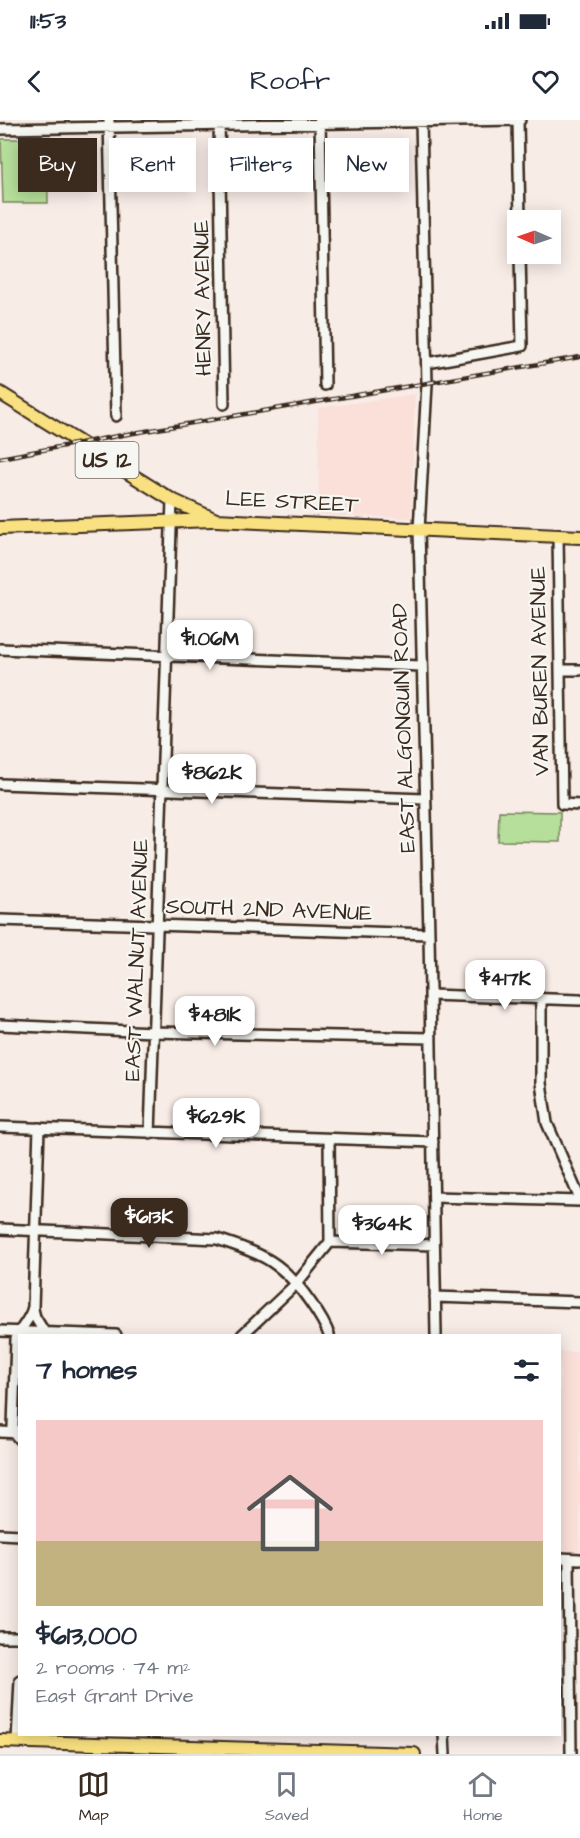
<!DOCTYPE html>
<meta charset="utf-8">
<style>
body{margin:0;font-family:"Architects Daughter",sans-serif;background:#f6f6f7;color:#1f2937;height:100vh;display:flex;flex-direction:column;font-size:22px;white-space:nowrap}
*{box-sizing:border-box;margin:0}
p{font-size:20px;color:#747a83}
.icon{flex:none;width:33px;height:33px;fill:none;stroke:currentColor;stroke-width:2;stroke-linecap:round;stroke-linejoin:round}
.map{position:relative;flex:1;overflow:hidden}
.side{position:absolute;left:18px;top:1214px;width:543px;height:402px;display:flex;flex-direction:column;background:#fff;border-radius:0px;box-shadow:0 3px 15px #0003}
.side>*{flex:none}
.guide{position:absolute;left:18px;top:18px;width:544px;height:54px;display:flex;gap:12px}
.needle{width:39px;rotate:272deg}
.buttons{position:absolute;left:507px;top:90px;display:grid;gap:12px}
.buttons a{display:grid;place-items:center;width:54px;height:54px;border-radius:0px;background:#fff;box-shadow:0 3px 15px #0003;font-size:30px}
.price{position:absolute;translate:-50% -51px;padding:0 14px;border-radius:12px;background:#fff;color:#222;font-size:20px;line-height:39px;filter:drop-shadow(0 2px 3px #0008)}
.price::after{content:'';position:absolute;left:50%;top:36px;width:18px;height:14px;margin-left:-9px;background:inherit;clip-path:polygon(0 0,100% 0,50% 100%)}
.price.selected{background:#3b2a1e;color:#fff}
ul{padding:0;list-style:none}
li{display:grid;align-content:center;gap:12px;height:318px;padding:0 18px}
li span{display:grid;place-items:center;height:186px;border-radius:0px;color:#555}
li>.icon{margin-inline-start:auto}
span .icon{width:108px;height:108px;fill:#fffc;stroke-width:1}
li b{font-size:26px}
h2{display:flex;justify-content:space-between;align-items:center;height:72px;padding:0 18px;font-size:26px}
.pill{padding:0 21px;border-radius:0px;background:#fff;box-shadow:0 3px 15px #0003;font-size:21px;line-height:54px}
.pill.selected{background:#3b2a1e;color:#fff}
.status{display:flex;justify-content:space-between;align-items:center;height:42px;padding:0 30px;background:#fff;direction:ltr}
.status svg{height:16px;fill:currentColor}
header{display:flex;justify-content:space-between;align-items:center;height:78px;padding:0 18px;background:#fff;font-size:27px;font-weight:600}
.dock{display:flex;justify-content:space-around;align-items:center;height:84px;border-top:2px solid #e0e1e3;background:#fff;font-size:16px;color:#747a83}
.dock a{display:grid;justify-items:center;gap:3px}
.dock .selected{color:#3b2a1e}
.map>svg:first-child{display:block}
.built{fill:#fae0d9}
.green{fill:#b6df9b;stroke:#78845c;stroke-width:1.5}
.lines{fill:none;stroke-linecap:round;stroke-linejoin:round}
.minor-casing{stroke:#3b2a1e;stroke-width:14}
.major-casing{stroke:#3b2a1e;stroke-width:16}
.minor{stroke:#f6f6f2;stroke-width:9}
.major{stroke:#f9e181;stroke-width:12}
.rail-casing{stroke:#3b2a1e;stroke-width:4.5}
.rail{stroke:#f6f6f2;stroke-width:2;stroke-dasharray:7;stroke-linecap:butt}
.labels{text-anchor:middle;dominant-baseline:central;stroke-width:4.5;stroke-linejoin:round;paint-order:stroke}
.shield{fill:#f6f6f2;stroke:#73675e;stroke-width:1.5}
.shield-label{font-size:21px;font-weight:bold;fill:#3b2a1e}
.street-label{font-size:22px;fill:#3b2a1e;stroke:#f6f6f2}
</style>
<div class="status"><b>11:53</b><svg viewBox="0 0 49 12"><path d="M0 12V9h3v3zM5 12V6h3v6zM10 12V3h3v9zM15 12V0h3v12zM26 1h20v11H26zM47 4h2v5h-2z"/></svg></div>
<header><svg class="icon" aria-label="back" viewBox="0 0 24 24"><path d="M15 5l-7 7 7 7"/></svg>Roofr<svg class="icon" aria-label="heart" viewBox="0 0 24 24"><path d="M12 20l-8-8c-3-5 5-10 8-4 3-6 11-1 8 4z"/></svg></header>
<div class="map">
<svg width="580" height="1634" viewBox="0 0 580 1634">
<rect width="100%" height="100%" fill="#f8ece7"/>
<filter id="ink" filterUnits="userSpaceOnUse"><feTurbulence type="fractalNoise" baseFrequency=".0167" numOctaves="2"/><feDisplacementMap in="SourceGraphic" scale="12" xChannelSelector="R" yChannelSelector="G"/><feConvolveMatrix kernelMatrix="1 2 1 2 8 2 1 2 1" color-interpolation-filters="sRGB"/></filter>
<g filter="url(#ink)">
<path class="built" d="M 415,274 L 411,398 L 319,395 L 318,288 Z
M 560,1232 L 580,1232 L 580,1431 L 560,1431 Z"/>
<path class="green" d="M 1,19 L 47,19 L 48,83 L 3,83 Z
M 499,691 L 560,692 L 560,722 L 498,721 Z"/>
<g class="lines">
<g class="minor-casing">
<path id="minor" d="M 109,0 L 116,296
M 219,0 L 224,284
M 320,0 L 325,265
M 421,0 L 427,264 L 419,410 L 429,814 L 436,1215
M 518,0 L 520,100
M 0,9 L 520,0
M 427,243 L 522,226 L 520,134
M 558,416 L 562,684 L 580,685
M 0,529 L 421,546
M 560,550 L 580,550
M 0,664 L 425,679
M 0,800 L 429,814
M 430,875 L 580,880
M 541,878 L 541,963 L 547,1003 L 580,1079
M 0,905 L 153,912 L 431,918
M 0,1007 L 433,1022
M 150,1013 L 172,380
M 329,1019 L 330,1122
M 434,1077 L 580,1081
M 0,1109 L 217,1119 C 263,1134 283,1142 311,1183 C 318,1193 325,1203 329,1215
M 330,1122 L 434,1125
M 435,1177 L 580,1182
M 33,1189 L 35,1197 L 46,1215
M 0,1211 L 116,1215
M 242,1215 L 297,1163 L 330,1122
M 0,1312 L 19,1313
M 20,1320 L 14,1313 L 13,1307 L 16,1219 C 20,1207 30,1201 33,1187 L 39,1008
M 0,1414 L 20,1415
M 560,1438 L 580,1439
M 569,1439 L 571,1634
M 0,1517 L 20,1517
M 444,1614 L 445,1634
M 17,1621 L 20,1560"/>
</g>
<g class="major-casing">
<path id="major" d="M 0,273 L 172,380 L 216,400 L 580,417
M 0,408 L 212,400
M 0,1621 L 414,1634"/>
</g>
<use href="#minor" class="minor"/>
<use href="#major" class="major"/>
<g class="rail-casing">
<path id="rail" d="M 0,338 L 128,314 L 580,237"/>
</g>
<use href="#rail" class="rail"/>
</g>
</g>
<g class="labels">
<rect class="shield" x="75.5" y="322" width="63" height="36" rx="4.5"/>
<g class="shield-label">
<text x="107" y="340">US 12</text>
</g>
<g class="street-label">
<text transform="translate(203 178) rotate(-91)">HENRY AVENUE</text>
<text transform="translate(292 382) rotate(3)">LEE STREET</text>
<text transform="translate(540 551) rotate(-91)">VAN BUREN AVENUE</text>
<text transform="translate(404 608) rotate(-92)">EAST ALGONQUIN ROAD</text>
<text transform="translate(269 790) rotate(2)">SOUTH 2ND AVENUE</text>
<text transform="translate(137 840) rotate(-88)">EAST WALNUT AVENUE</text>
</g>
</g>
</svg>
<div class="buttons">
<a><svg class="needle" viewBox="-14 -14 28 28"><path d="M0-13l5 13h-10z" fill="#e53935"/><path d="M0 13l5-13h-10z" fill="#747a83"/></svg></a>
</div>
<b class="price" style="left:210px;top:551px">$1.06M</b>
<b class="price" style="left:212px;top:685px">$862K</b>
<b class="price" style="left:505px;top:891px">$417K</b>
<b class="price" style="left:215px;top:927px">$481K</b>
<b class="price" style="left:216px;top:1029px">$629K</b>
<b class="price selected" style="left:149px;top:1129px">$613K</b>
<b class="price" style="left:382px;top:1136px">$364K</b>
<div class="guide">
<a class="pill selected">Buy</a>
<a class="pill">Rent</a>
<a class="pill">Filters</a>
<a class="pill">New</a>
</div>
<section class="side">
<h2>7 homes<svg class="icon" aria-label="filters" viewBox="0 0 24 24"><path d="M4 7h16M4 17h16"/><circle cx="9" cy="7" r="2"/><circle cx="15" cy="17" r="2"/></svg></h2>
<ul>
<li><span style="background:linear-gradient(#f6c9c9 65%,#c2b280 0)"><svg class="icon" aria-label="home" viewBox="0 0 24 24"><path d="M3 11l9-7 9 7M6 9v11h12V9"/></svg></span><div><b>$613,000</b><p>2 rooms · 74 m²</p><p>East Grant Drive</p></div></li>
</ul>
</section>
</div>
<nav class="dock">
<a class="selected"><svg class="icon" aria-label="map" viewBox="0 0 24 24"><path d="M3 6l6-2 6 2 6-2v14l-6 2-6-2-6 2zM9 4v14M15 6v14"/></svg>Map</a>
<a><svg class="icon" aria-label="saved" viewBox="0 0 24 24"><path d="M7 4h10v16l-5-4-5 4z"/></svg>Saved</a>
<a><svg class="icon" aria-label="home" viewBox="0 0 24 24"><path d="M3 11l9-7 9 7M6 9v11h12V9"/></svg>Home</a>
</nav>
